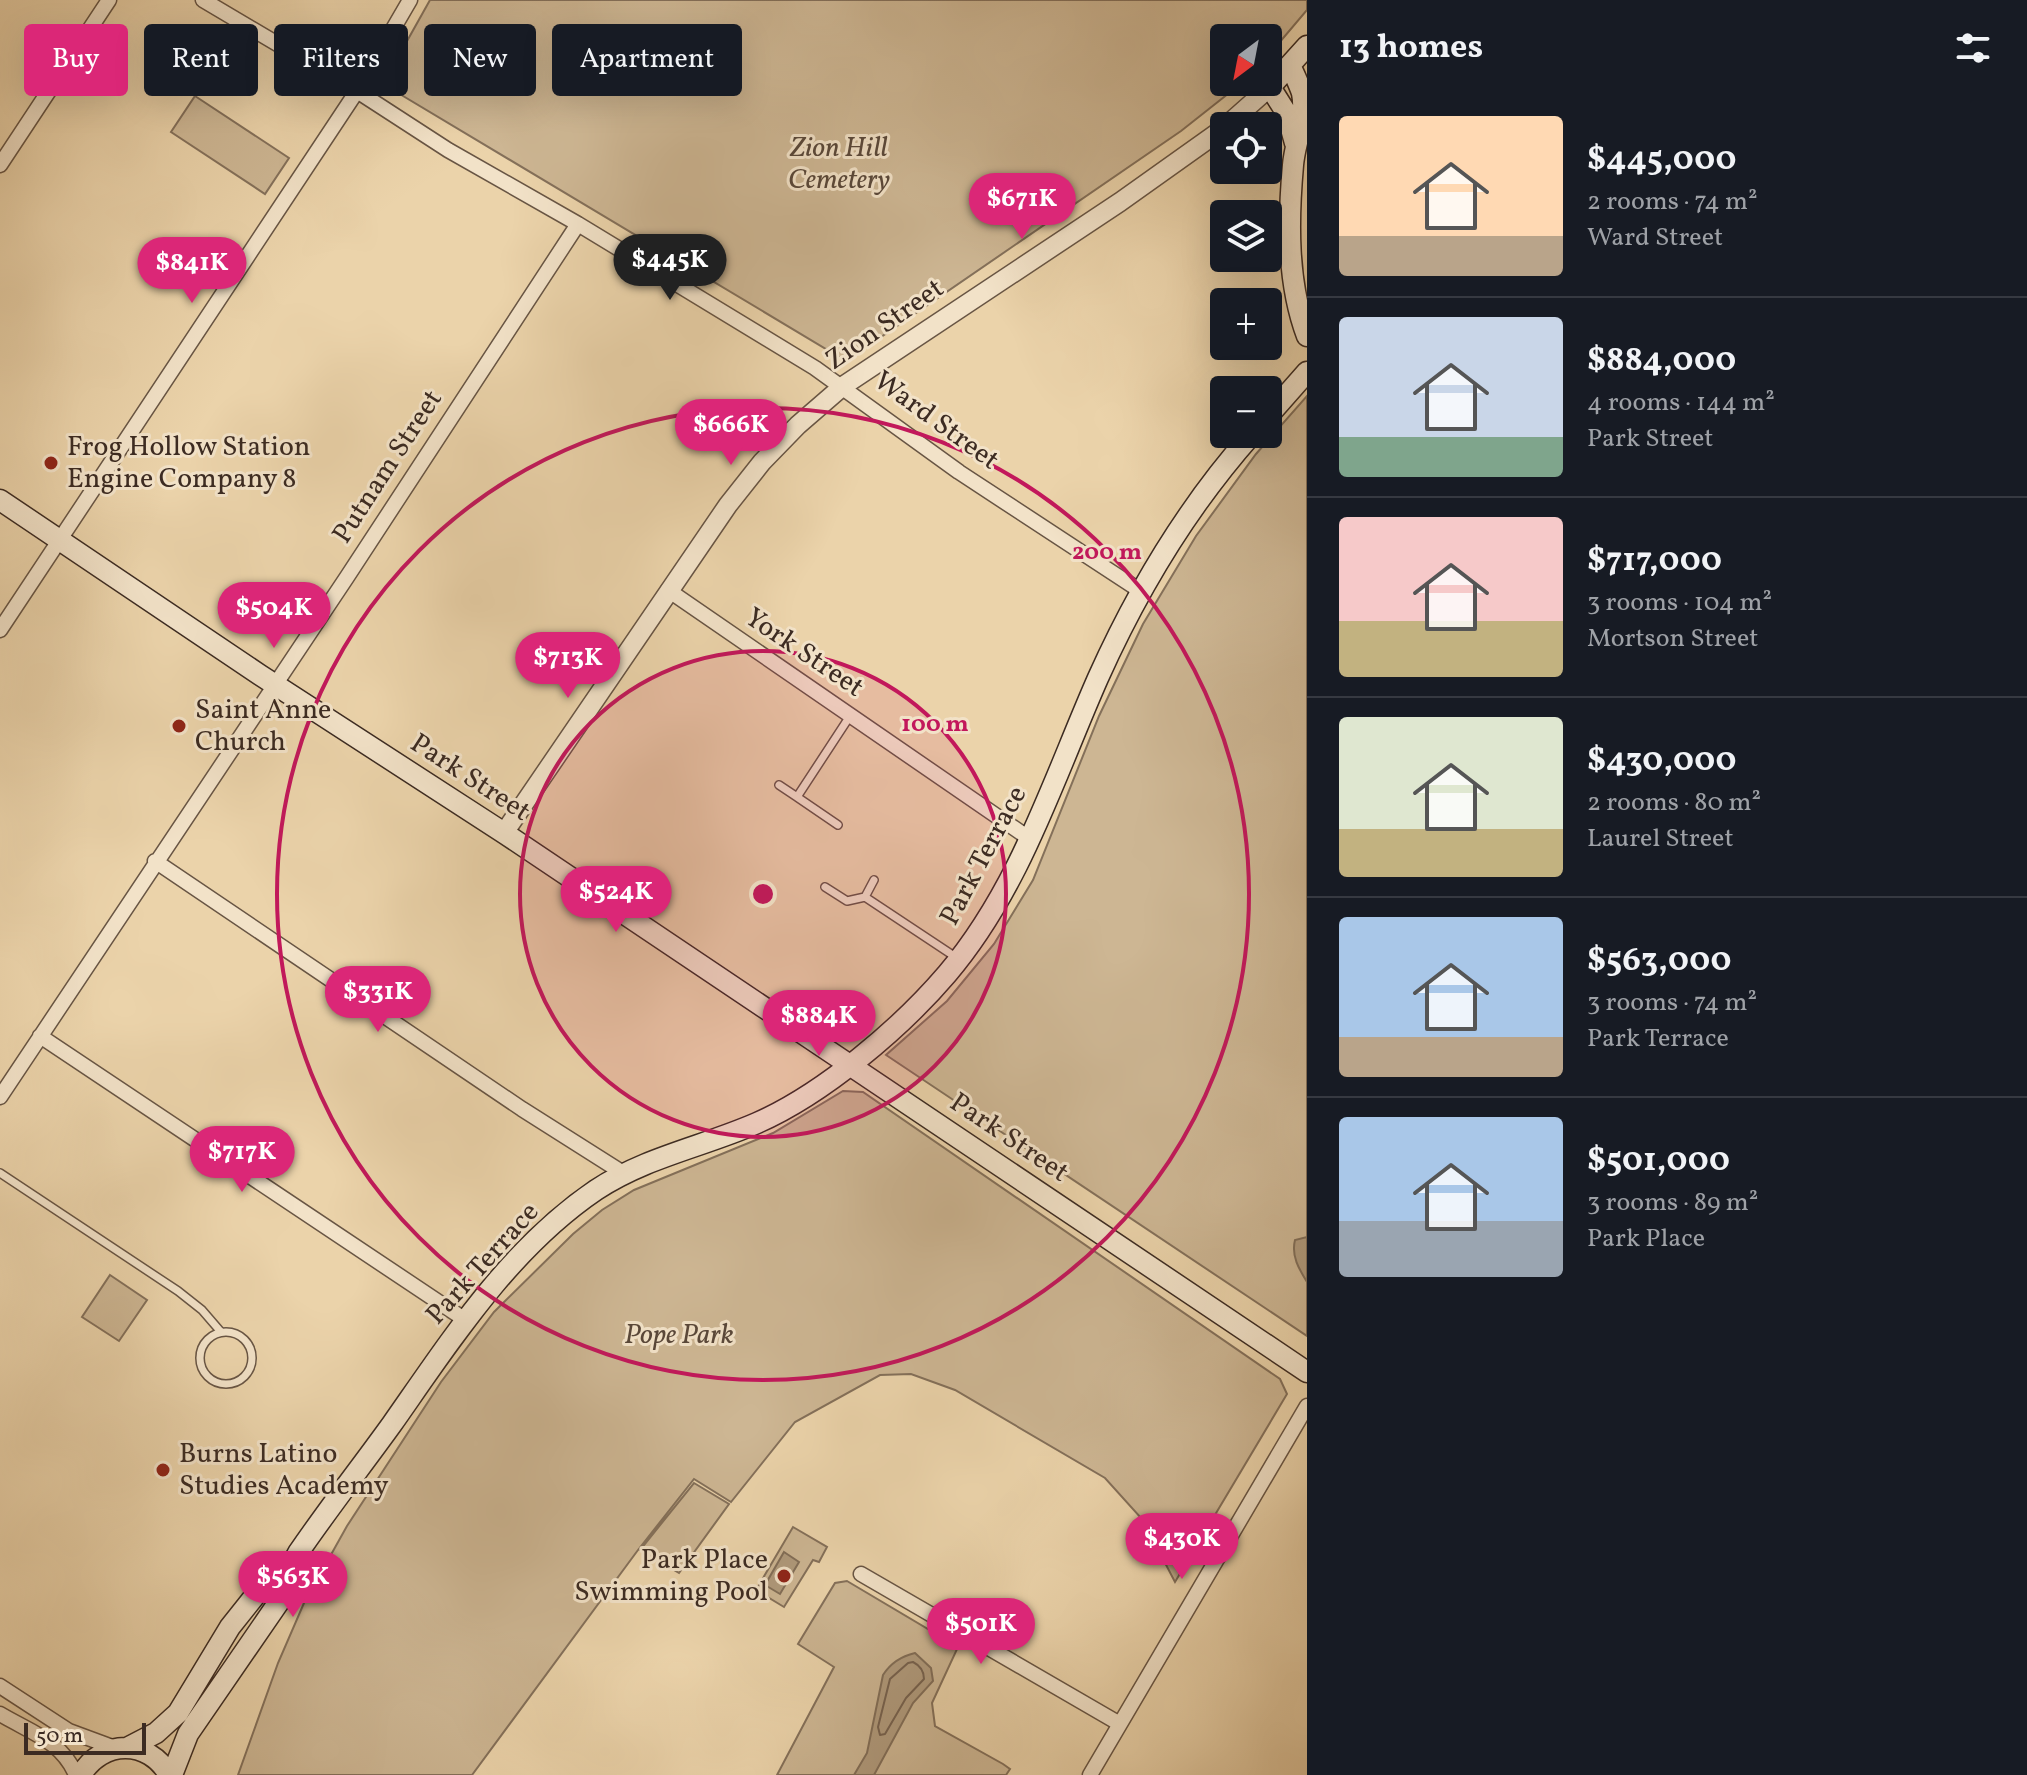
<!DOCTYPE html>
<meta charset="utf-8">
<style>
body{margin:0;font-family:Vollkorn,serif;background:#20242c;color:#f1f3f6;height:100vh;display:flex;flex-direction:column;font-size:30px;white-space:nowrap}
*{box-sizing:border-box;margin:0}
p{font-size:26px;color:#9ea1a6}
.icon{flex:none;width:44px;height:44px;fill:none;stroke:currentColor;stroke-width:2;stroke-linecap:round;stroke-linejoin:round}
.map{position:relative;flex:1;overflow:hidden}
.sheet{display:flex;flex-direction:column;background:#171b24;width:720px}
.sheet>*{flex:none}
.hud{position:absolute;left:24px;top:24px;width:760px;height:72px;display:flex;gap:16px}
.needle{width:52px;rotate:212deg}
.controls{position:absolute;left:1210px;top:24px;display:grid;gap:16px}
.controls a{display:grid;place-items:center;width:72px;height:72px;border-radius:8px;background:#171b24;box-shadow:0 8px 32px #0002;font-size:40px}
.scale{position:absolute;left:24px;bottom:20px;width:122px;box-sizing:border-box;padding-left:8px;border:4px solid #3c2b22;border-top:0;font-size:22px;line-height:28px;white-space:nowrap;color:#3c2b22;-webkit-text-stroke:6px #f2e2c8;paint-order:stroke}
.price{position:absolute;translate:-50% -68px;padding:0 18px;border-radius:28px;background:#db2777;color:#fff;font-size:26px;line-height:52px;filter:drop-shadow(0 2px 4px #0008)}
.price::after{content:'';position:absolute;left:50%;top:48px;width:24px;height:18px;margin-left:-12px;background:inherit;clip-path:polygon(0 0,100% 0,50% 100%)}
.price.on{background:#222;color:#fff}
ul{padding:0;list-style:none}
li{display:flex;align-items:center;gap:24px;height:200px;padding:0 32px}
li+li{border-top:2px solid #363941}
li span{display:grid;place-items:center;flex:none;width:224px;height:160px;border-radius:8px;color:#555}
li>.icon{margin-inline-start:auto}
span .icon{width:96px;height:96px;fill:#fffc;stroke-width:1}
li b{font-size:34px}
h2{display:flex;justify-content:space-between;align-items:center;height:96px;padding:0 32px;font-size:34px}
.tag{padding:0 28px;border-radius:8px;background:#171b24;box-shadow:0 8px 32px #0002;font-size:28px;line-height:72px}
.tag.on{background:#db2777;color:#fff}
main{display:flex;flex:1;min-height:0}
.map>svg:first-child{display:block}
.green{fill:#cdb693;stroke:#84705a;stroke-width:2}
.water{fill:#b09a7c;stroke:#826e58;stroke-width:2}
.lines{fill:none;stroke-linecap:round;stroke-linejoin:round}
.shore{stroke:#76624f;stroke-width:2}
.service-casing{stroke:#685544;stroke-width:10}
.minor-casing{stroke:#685544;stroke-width:17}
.tertiary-casing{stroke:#685544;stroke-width:21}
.secondary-casing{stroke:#3c2b22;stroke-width:23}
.service{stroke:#f2e2c8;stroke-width:7}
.minor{stroke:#f2e2c8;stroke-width:14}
.tertiary{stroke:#f2e2c8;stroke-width:18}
.secondary{stroke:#f2e2c8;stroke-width:20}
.ring{fill:none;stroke:#c2185b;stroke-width:4}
.poi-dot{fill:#8f2418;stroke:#f2e2c8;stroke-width:3}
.labels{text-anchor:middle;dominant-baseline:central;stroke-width:6;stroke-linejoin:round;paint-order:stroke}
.park-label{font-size:28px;font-style:italic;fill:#594739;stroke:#f2e2c8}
.street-label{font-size:28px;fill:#3c2b22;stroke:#f2e2c8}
.poi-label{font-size:28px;fill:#3c2b22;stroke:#f2e2c8;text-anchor:start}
.centre{fill:#c2185b;stroke:#f2e2c8;stroke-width:4}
.ring-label{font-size:24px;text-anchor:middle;font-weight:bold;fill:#c2185b;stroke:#f2e2c8;stroke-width:6;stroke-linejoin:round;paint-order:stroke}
</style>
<main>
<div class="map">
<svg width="1307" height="1775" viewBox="0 0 1307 1775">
<rect width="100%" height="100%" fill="#ebd3aa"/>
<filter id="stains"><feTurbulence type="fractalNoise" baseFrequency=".0025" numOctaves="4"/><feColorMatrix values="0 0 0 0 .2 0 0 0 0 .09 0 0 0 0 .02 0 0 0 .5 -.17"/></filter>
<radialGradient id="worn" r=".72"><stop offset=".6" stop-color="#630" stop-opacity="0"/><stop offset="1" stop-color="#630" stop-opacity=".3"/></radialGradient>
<path class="green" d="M 430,0 L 1307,0 L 1307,10 L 1268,56 L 1268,38 L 1224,38 L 1224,82 L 1243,82 L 1181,131 L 846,361 L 383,84 Z
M 195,96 L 289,158 L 265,194 L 171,132 Z
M 1307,396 L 1307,1336 L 886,1055 L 947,1001 L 994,944 L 1033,880 L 1099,716 L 1143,624 L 1196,536 L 1256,454 Z
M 843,1091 L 863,1092 L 1280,1379 L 1287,1394 L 1175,1582 L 1142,1519 L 1105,1478 L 955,1390 L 911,1374 L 880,1375 L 795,1422 L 731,1502 L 694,1479 L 638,1550 L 472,1775 L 238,1775 L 278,1663 L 304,1603 L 347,1526 L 441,1382 L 494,1312 L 573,1234 L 602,1210 L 634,1190 L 773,1133 Z
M 110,1275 L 147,1300 L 119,1341 L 82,1317 Z
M 694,1483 L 729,1504 L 679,1573 L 640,1550 Z
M 793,1527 L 827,1547 L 819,1562 L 813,1560 L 784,1607 L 756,1590 Z
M 847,1581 L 958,1647 L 932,1703 L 935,1726 L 1003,1764 L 1010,1769 L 1006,1775 L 777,1775 L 834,1667 L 798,1644 L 835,1583 Z"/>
<path class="water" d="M 1307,1237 L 1307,1282 C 1299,1269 1291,1256 1295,1240 Z
M 784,1552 L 799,1562 L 780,1594 L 765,1585 Z
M 915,1653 L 931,1668 L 933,1681 L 913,1703 L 874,1775 L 854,1775 L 867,1753 L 883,1675 C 890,1664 902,1656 915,1653 Z"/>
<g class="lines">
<path class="shore" d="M 908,1663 L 913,1662 C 921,1666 924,1671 924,1679 L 906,1698 L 885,1734 L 880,1735 L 878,1727 L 890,1679 Z"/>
<g class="service-casing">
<path id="service" d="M 779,785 L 797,797
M 838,825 L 797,797 L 850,716
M 825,887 L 847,901 L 865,897 L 957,958
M 865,897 L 874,880
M 0,1173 L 178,1291 L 202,1310 L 221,1332
M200 1358a26 26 0 1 1 52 0a26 26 0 1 1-52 0Z"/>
</g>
<g class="minor-casing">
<path id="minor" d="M 203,0 L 357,91 L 448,150 L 578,224 L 815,368 L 959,472 L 1142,592
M 0,165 L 109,0
M 668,590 L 1030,839
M 0,630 L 357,91 L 410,0
M 155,861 L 522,1109 L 623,1173
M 40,1036 L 464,1319
M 0,1097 L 347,577 L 578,224
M 861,1574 L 1120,1724
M 0,1686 L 69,1731 L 115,1748
M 0,1714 C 30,1732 62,1741 76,1775
M 1090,1775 L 1307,1406"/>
</g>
<g class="tertiary-casing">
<path id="tertiary" d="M 1226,126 L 1270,87
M 504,833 L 728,505 L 762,462 L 798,425 L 843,386 L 1120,202 L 1224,128"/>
</g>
<g class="secondary-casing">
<path id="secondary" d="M 1290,65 C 1294,74 1299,84 1302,93 C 1307,118 1295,141 1293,165 C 1288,221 1287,283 1307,336
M 1295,143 L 1287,114 L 1270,87 L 1307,46
M 1268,416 L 1307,372
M 0,500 L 260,675 L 504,833 L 1307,1372
M 129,1747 L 156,1733 L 178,1713 L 230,1627 L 269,1578 L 289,1567
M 81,1775 C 102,1739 149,1739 169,1775
M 172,1775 L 188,1734 L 283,1596 C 291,1580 288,1569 298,1553 C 328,1509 361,1467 392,1424 C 451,1340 509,1249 596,1190 C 646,1157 702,1147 757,1123 C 823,1094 900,1029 947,974 C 1020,888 1053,780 1098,678 C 1137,591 1189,505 1252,434"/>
</g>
<use href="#service" class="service"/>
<use href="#minor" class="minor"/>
<use href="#tertiary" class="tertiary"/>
<use href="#secondary" class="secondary"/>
</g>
<circle cx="763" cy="894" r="243" fill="#c2185b" fill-opacity=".12"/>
<g class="ring">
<circle cx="763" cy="894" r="243"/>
<circle cx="763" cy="894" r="486"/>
</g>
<g class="poi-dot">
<circle cx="51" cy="463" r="8"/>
<circle cx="179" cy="726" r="8"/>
<circle cx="163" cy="1470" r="8"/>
<circle cx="784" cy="1576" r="8"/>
</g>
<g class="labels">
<g class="park-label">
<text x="839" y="148">Zion Hill<tspan x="839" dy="32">Cemetery</tspan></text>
<text x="679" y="1335">Pope Park</text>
</g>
<g class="street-label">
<text transform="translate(885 325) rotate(-35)">Zion Street</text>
<text transform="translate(936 421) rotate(36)">Ward Street</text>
<text transform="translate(388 467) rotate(-57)">Putnam Street</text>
<text transform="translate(804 653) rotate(34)">York Street</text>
<text transform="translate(470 778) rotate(33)">Park Street</text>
<text transform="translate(984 856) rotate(-62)">Park Terrace</text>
<text transform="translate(1009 1138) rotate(34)">Park Street</text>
<text transform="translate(483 1264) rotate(-48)">Park Terrace</text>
</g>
<g class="poi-label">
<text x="67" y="447">Frog Hollow Station<tspan x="67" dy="32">Engine Company 8</tspan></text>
<text x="195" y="710">Saint Anne<tspan x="195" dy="32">Church</tspan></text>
<text x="179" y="1454">Burns Latino<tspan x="179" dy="32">Studies Academy</tspan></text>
<text x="768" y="1560" text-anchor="end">Park Place<tspan x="768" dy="32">Swimming Pool</tspan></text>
</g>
</g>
<circle cx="763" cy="894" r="12" class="centre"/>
<g class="ring-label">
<text x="1107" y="559">200 m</text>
<text x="935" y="731">100 m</text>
</g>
<rect width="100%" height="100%" filter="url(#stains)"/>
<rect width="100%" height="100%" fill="url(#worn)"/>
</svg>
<div class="controls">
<a><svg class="needle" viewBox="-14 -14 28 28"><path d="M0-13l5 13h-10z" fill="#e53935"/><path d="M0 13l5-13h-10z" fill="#9ea1a6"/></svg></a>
<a><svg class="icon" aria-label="locate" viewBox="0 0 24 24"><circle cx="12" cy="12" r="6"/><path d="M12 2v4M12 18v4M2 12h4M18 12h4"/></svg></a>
<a><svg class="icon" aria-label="layers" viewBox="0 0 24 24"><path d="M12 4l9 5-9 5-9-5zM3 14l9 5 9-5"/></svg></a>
<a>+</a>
<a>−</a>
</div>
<div class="scale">50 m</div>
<b class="price" style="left:1022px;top:241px">$671K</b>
<b class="price on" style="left:670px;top:302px">$445K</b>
<b class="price" style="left:192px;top:305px">$841K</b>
<b class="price" style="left:731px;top:467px">$666K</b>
<b class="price" style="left:274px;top:650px">$504K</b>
<b class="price" style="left:568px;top:700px">$713K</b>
<b class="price" style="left:616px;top:934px">$524K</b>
<b class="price" style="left:378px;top:1034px">$331K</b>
<b class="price" style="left:819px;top:1058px">$884K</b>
<b class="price" style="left:242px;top:1194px">$717K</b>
<b class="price" style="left:1182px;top:1581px">$430K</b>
<b class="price" style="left:293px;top:1619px">$563K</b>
<b class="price" style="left:981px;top:1666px">$501K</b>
<div class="hud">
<a class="tag on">Buy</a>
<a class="tag">Rent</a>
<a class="tag">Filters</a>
<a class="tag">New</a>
<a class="tag">Apartment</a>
</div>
</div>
<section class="sheet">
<h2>13 homes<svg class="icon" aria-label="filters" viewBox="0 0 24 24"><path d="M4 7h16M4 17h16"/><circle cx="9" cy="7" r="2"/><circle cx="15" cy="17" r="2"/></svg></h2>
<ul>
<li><span style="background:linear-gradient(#ffd9b3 75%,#b9a48a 0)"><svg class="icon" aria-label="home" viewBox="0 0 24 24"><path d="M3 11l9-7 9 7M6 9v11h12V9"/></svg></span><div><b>$445,000</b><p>2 rooms · 74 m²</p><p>Ward Street</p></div></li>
<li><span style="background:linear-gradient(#c9d6e8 75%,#7fa58c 0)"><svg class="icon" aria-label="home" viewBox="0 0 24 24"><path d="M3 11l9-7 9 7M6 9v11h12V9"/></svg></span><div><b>$884,000</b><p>4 rooms · 144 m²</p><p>Park Street</p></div></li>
<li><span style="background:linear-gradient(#f6c9c9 65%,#c2b280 0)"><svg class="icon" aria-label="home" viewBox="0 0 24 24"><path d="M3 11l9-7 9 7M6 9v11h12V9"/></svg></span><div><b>$717,000</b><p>3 rooms · 104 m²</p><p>Mortson Street</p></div></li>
<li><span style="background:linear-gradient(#dfe7d0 70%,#c2b280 0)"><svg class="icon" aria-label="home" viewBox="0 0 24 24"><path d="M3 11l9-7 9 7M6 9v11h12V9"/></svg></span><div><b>$430,000</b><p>2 rooms · 80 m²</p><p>Laurel Street</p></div></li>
<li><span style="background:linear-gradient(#a9c7e8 75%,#b9a48a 0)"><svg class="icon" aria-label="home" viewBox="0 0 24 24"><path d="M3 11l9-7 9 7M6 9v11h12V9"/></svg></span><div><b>$563,000</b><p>3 rooms · 74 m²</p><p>Park Terrace</p></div></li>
<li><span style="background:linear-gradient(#a9c7e8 65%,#9aa5b1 0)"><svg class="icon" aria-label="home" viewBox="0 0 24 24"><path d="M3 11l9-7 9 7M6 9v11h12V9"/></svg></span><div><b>$501,000</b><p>3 rooms · 89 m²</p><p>Park Place</p></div></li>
</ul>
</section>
</main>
